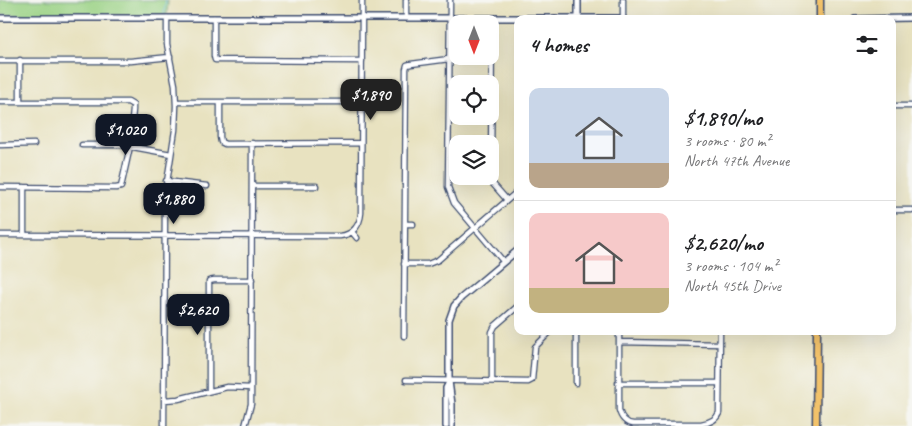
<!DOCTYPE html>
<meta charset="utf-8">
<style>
body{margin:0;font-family:Caveat,sans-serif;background:#f2f2f2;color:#202124;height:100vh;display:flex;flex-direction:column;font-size:19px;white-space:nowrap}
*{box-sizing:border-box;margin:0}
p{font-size:16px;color:#757577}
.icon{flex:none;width:28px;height:28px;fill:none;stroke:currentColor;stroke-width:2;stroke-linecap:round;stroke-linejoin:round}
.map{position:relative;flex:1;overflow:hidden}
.panel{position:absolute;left:514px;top:15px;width:382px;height:320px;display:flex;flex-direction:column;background:#fff;border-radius:10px;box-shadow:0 5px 20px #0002}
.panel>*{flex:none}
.needle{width:32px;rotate:180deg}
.fabs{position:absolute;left:449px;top:15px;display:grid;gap:10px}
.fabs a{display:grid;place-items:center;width:50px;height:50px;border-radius:10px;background:#fff;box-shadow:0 5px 20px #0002;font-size:25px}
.price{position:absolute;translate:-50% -42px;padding:0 11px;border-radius:10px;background:#111827;color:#fff;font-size:16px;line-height:32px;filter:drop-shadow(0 1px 2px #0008)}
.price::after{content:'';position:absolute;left:50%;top:30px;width:15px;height:11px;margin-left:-8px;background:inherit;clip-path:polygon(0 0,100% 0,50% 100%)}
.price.current{background:#222;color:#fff}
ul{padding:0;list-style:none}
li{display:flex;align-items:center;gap:15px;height:125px;padding:0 15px}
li+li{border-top:1px solid #e0e0e0}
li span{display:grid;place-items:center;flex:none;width:140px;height:100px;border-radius:10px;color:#555}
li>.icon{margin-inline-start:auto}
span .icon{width:60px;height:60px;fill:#fffc;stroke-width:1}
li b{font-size:21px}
h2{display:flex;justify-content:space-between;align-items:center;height:60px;padding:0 15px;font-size:21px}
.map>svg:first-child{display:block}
.green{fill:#99d183;stroke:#5a8070}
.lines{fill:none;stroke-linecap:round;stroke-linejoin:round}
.stream{stroke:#7dbcf1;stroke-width:1}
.minor-casing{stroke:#3a4a6d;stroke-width:7}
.tertiary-casing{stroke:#3a4a6d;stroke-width:8}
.primary-casing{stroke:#3a4a6d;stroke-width:9}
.minor{stroke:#fff;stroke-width:4.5}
.tertiary{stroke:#fff;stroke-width:5}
.primary{stroke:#f2c26a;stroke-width:6}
</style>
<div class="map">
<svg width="912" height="426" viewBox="0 0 912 426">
<rect width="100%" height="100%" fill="#f6f6f2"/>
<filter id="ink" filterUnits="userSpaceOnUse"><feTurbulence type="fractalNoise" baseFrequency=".02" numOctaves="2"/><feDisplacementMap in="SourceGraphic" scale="10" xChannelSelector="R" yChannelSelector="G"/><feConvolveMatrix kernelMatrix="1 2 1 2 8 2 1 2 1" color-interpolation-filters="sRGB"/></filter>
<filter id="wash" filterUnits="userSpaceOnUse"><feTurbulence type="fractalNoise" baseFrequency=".0096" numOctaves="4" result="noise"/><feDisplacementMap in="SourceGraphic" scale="20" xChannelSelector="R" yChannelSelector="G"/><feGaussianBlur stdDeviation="1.12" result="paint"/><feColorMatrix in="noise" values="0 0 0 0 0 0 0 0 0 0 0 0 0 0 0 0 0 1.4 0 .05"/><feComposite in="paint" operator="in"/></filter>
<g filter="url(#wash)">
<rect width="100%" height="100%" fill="#e8e2c0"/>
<path class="green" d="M 0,0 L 168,0 L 167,15 L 0,15 Z"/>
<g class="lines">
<path class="stream" d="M 164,14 L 166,0"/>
</g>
</g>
<g filter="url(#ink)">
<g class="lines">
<g class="minor-casing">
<path id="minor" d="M 450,0 L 448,187 L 454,203 L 503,261
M 214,18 L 214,56 L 215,60 L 362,61
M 406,18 L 406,0
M 492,18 L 491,174 L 493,184 L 507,200
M 623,19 L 623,0
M 0,61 L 131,61 L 170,57
M 0,102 L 128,102 L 133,105 L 133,110 L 129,151 L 121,187 L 116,188 L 0,187
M 20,102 L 20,60
M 176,102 L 362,102
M 220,102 L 220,137 L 221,142 L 225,144 L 361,143
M 892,106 L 912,106
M 0,145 L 34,144
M 82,145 L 122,145 L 171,154
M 166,181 L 207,186
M 253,186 L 316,186
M 892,210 L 912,210
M 405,224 L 413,224
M 352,232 L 357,238
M 0,235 L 340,236 C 353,235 360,225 361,213 L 362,0
M 24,235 L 24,187
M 404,264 L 428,264 L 438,260 L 518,191
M 619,331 L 619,410 C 621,418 625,423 633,424 L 701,424 C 709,423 716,420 719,413 L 720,331
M 404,336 L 406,69 L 407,65 L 411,64 L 449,59
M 620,342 L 720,344
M 406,380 L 528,382 L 532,380 L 535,347 L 551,331
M 492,381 L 492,332 L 495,326 L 518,306
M 576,383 L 576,331
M 618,383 L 719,383
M 209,391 L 209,281 L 214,280 L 252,280
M 164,400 L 178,399 L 227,387 L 251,388
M 164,426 L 165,195 L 175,130 L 176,106 L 175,85 L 167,44 L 167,18
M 245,426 L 251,404 L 252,143"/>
</g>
<g class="tertiary-casing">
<path id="tertiary" d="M 0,18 L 623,18
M 578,19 L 578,0
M 855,19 L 912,18
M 446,426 L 446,388 L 449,382
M 452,426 L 452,404 L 449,381 L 449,320 L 454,306 L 461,298 L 518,250"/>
</g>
<g class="primary-casing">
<path id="primary" d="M 820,19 L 820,0
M 816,426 L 817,331"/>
</g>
<use href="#minor" class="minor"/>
<use href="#tertiary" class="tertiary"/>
<use href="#primary" class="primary"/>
</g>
</g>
</svg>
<div class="fabs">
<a><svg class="needle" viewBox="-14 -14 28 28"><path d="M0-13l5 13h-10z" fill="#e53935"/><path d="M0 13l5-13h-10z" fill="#757577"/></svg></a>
<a><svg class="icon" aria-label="locate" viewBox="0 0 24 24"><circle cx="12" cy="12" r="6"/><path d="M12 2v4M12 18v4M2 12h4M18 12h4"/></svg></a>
<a><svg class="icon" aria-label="layers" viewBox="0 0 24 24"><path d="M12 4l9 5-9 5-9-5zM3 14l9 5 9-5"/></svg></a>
</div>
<b class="price current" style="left:371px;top:121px">$1,890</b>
<b class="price" style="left:126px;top:156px">$1,020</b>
<b class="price" style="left:174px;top:225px">$1,880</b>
<b class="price" style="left:198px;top:336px">$2,620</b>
<section class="panel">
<h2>4 homes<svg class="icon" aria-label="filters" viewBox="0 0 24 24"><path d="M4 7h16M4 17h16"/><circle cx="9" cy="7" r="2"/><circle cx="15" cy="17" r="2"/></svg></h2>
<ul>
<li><span style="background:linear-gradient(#c9d6e8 75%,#b9a48a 0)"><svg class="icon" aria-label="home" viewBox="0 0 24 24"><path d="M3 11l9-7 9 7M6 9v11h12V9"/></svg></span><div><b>$1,890/mo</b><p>3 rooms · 80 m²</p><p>North 47th Avenue</p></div></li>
<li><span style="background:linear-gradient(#f6c9c9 75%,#c2b280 0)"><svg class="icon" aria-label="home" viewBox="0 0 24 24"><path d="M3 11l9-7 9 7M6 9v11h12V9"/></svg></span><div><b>$2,620/mo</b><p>3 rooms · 104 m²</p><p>North 45th Drive</p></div></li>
</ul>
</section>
</div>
